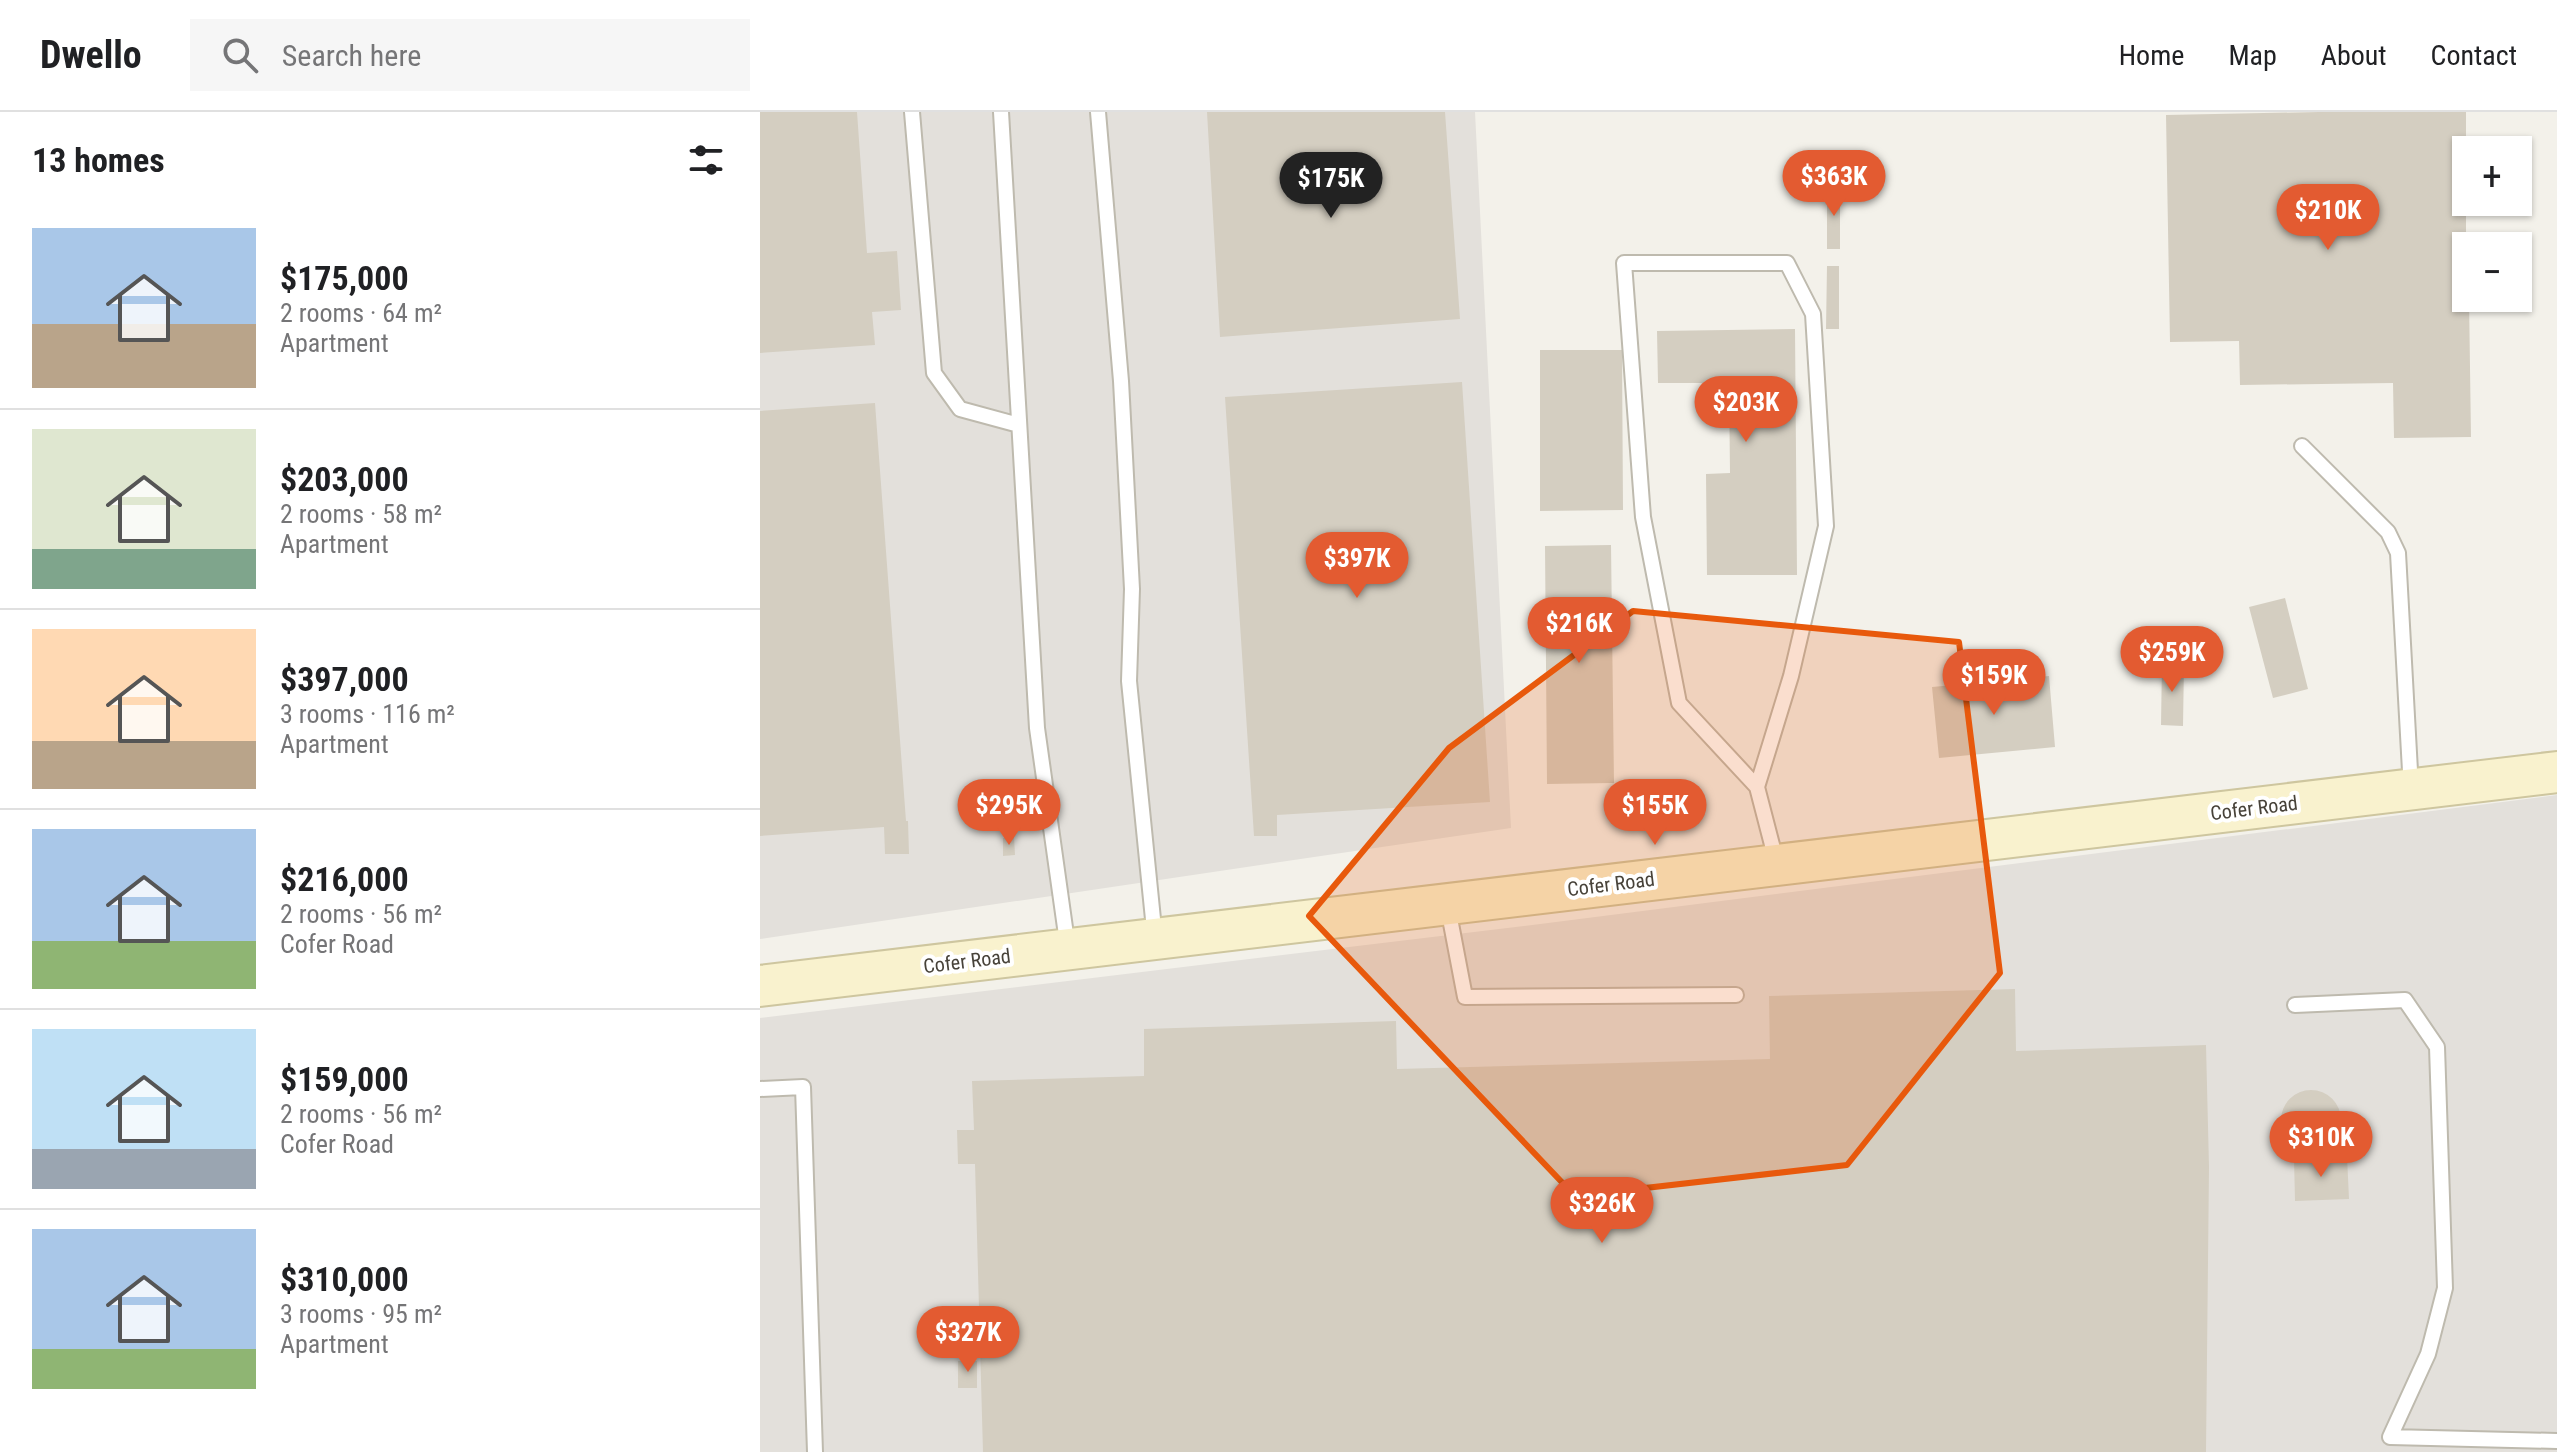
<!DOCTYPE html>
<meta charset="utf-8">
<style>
body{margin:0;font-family:"Roboto Condensed",sans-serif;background:#f6f6f6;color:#202124;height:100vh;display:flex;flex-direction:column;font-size:30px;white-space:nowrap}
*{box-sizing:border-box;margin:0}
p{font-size:26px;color:#757577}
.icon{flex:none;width:44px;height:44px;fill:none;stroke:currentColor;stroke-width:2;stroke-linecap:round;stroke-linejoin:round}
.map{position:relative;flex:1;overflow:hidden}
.sheet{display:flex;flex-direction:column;background:#fff;width:760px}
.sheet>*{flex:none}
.fabs{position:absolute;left:1692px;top:24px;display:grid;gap:16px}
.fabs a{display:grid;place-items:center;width:80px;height:80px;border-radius:0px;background:#fff;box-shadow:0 2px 6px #0004;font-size:40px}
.price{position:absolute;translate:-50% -68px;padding:0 18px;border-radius:28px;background:#e35b31;color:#fff;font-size:26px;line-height:52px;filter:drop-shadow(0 2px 4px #0008)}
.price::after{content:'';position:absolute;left:50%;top:48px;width:24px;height:18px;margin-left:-12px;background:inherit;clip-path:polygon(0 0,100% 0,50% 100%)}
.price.on{background:#222;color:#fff}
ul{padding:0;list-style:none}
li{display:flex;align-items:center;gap:24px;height:200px;padding:0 32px}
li+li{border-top:2px solid #e0e0e0}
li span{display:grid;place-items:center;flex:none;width:224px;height:160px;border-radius:0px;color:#555}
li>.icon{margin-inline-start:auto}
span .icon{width:96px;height:96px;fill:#fffc;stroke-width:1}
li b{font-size:34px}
h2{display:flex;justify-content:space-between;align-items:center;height:96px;padding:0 32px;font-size:34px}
header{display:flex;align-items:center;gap:48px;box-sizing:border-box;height:112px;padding:0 40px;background:#fff;border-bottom:2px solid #e0e0e0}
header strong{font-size:38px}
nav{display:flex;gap:44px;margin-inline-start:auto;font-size:28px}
.search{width:560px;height:72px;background:#f6f6f6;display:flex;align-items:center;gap:20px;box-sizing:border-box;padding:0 28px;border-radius:0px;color:#757577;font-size:30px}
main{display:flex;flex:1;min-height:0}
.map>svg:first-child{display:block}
.industrial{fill:#e3e0db}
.building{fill:#d4cec1}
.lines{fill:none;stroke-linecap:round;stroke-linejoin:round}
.lane-casing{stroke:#bebaae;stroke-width:18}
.secondary-casing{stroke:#cec69f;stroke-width:44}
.lane{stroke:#fff;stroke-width:14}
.secondary{stroke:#f9f2ce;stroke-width:40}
.marked{fill:#e8590c;fill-opacity:0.2;stroke:#e8590c;stroke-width:6;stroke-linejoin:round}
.labels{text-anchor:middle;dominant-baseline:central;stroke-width:8;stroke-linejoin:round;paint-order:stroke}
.street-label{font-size:20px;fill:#474239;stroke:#fff}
</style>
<header>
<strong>Dwello</strong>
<div class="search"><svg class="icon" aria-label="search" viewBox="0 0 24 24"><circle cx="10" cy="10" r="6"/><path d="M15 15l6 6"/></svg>Search here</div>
<nav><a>Home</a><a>Map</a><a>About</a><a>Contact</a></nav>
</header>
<main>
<section class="sheet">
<h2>13 homes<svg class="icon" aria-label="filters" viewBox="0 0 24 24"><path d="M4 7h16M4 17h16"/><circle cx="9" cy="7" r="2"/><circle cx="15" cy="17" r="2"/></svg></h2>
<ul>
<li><span style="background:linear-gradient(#a9c7e8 60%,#b9a48a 0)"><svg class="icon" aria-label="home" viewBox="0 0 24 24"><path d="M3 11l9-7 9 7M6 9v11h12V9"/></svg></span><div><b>$175,000</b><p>2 rooms · 64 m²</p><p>Apartment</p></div></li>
<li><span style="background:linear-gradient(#dfe7d0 75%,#7fa58c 0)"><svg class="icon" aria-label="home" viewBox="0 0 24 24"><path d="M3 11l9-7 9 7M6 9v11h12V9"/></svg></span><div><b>$203,000</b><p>2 rooms · 58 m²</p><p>Apartment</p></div></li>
<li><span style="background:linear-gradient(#ffd9b3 70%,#b9a48a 0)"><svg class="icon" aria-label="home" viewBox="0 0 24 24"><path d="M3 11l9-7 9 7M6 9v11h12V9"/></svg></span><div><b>$397,000</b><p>3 rooms · 116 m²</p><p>Apartment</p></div></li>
<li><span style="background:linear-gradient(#a9c7e8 70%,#8fb573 0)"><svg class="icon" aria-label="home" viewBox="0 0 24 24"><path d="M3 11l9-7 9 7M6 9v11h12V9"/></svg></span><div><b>$216,000</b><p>2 rooms · 56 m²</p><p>Cofer Road</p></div></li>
<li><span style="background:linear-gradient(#bfe0f5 75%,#9aa5b1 0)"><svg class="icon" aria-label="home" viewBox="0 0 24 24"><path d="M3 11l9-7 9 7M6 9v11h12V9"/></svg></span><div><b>$159,000</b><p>2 rooms · 56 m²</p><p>Cofer Road</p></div></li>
<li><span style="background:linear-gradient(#a9c7e8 75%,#8fb573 0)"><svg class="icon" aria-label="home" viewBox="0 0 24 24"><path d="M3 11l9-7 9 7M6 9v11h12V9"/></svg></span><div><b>$310,000</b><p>3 rooms · 95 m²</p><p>Apartment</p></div></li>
</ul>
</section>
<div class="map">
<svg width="1797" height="1340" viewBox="0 0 1797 1340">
<rect width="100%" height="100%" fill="#f3f1ea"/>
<path class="industrial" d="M 0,0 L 715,0 L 751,716 L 0,827 Z
M 1797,683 L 1797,1340 L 0,1340 L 0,906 L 788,811 Z"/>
<path class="building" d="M 0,0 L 97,0 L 107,141 L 137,139 L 141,198 L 112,200 L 115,233 L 0,241 Z
M 447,0 L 685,0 L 700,207 L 460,225 Z
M 1559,0 L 1706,0 L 1706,186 L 1709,186 L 1711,325 L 1634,326 L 1633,271 L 1480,273 L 1479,229 L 1410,230 L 1406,3 Z
M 1067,76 L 1080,76 L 1080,137 L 1067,137 Z
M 1067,154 L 1079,154 L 1079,217 L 1066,217 Z
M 1035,217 L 1037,463 L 947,463 L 946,362 L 970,361 L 969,271 L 898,271 L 897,219 Z
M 780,238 L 862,238 L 863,398 L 780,399 Z
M 702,270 L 730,690 L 517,703 L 517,724 L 494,724 L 465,285 Z
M 115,291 L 146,709 L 148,709 L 149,742 L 125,742 L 124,715 L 0,724 L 0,299 Z
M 851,433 L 854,671 L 787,672 L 785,434 Z
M 1525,486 L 1548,577 L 1513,586 L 1489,495 Z
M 1402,550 L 1424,551 L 1423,614 L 1401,613 Z
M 1289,564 L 1295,635 L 1179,646 L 1172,575 Z
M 254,725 L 255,743 L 243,744 L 243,726 Z
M 1255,877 L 1256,939 L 1446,933 L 1449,1055 L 1446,1340 L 223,1340 L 215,1052 L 198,1052 L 197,1018 L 214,1018 L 212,969 L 384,964 L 384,917 L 636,909 L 637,957 L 1010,947 L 1009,884 Z
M1521 1008a30 30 0 1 1 60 0a30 30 0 1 1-60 0Z
M 1587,1044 L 1589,1087 L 1535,1089 L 1534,1046 Z
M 198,1249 L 217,1249 L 217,1276 L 198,1276 Z"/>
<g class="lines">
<g class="lane-casing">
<path id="lane" d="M 152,0 L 174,261 L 200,297 L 259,313
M 241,0 L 277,616 L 308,837
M 338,0 L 361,269 L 372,477 L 369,569 L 395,827
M 1542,334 L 1628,420 L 1638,441 L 1651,677
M 997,675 L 1031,564 L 1066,414 L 1053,202 L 1027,151 L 864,151 L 883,405 L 919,591 L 997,675 L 1017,752
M 688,796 L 705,885 L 976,883
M 1535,893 L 1645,888 L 1677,935 L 1685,1176 L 1668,1242 L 1630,1325 L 1797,1329
M 0,977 L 43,975 L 55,1340"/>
</g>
<g class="secondary-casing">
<path id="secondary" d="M 0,874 L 1797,660"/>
</g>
<use href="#lane" class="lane"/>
<use href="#secondary" class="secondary"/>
</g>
<path class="marked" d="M 873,499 L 1199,530 L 1240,861 L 1087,1053 L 815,1084 L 549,804 L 689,636 Z"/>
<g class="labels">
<g class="street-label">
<text transform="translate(1494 696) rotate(-7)">Cofer Road</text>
<text transform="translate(851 772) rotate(-7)">Cofer Road</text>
<text transform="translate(207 849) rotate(-7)">Cofer Road</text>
</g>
</g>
</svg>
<div class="fabs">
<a>+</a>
<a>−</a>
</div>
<b class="price" style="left:1074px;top:106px">$363K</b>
<b class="price on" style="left:571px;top:108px">$175K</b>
<b class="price" style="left:1568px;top:140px">$210K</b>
<b class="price" style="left:986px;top:332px">$203K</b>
<b class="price" style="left:597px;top:488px">$397K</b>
<b class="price" style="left:819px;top:553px">$216K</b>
<b class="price" style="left:1412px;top:582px">$259K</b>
<b class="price" style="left:1234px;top:605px">$159K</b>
<b class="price" style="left:249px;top:735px">$295K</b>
<b class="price" style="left:895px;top:735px">$155K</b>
<b class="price" style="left:1561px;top:1067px">$310K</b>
<b class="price" style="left:842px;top:1133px">$326K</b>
<b class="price" style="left:208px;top:1262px">$327K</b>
</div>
</main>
